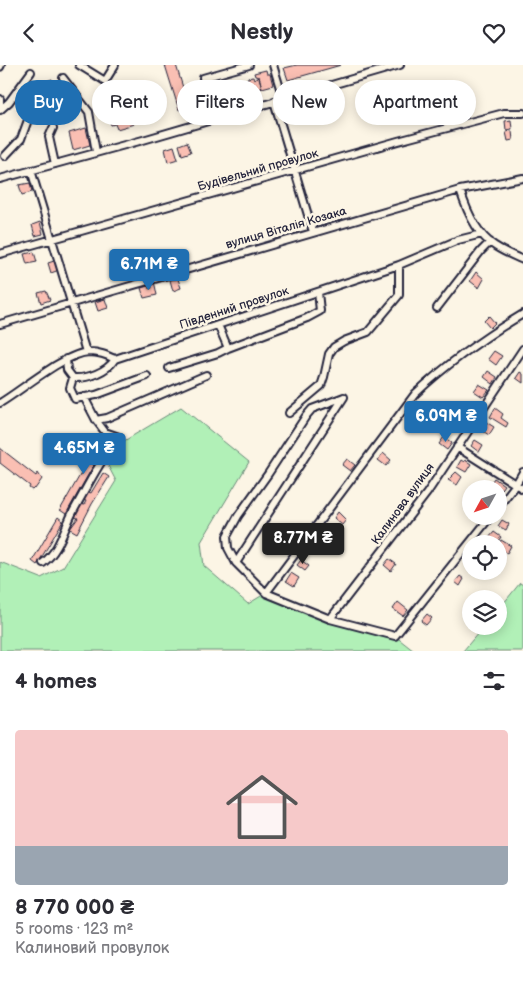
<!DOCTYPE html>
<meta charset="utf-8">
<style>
body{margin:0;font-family:"Balsamiq Sans",sans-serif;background:#f7f7f7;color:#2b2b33;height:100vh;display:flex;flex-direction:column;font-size:19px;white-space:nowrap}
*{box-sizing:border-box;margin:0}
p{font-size:16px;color:#7c7c81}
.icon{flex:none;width:28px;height:28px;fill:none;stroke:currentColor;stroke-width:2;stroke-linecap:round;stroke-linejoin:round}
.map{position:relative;height:586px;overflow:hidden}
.side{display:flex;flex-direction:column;background:#fff;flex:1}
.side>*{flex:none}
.top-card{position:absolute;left:15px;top:15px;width:494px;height:45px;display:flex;gap:10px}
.needle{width:32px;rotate:230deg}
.tools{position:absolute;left:462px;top:415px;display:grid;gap:10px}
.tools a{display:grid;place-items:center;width:45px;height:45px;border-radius:50%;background:#fff;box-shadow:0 2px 12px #0003;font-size:25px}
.price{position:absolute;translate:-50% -42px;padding:0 11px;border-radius:5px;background:#1f6fb2;color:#fff;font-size:16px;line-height:32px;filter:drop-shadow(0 1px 2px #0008)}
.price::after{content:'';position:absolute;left:50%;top:30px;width:15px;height:11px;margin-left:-8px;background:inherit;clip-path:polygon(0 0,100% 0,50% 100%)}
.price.on{background:#222;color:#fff}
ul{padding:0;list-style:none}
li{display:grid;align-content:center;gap:10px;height:265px;padding:0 15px}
li span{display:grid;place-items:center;height:155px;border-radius:5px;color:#555}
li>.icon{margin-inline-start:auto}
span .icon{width:90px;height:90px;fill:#fffc;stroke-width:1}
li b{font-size:21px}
h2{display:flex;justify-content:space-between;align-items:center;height:60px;padding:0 15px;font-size:21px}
.chip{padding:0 18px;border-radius:22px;background:#fff;box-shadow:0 2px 12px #0003;font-size:18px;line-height:45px}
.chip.on{background:#1f6fb2;color:#fff}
header{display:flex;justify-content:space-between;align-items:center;height:65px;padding:0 15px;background:#fff;font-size:22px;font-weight:800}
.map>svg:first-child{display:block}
.green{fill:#b1f0b7;stroke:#6a8979}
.building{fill:#fabfb3;stroke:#22223b}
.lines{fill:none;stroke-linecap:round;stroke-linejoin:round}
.minor-casing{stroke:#22223b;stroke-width:10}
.minor{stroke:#fcf5e5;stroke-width:6}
.labels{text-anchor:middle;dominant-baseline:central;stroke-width:5;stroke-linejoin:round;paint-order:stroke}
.street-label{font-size:12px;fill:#22223b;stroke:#fcf5e5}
</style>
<header><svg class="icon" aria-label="back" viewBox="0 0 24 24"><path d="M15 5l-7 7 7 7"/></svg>Nestly<svg class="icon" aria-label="heart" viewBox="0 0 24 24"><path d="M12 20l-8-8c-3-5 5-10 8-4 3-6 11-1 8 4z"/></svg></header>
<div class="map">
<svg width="523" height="586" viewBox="0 0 523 586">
<rect width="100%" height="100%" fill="#fcf5e5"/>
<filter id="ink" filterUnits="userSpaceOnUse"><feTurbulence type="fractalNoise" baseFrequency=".02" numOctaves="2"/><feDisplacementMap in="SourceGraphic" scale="10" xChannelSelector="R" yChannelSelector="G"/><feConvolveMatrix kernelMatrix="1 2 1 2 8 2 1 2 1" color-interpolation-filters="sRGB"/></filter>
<g filter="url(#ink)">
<path class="green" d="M 181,342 L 249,397 L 201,477 L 204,501 L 248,539 L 266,528 L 330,554 L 395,571 L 414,586 L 0,586 L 0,497 L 41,513 L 63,502 L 116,416 L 104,393 L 124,376 Z
M 520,518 L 523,520 L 523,586 L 463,586 L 484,561 L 499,561 L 499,544 Z"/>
<path class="building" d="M 165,0 L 176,0 L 189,42 L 179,45 Z
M 297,0 L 341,0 L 288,15 L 284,3 Z
M 266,5 L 267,9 L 270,9 L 273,20 L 262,23 L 259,12 L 255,11 L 254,8 Z
M 253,12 L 254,14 L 259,12 L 262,23 L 255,25 L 256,28 L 240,32 L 239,29 L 231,31 L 232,34 L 219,38 L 214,27 L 219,25 L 220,27 L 226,25 L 225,20 L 230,18 L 231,21 L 243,20 L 244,24 L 248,23 L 247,20 L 249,19 L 247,13 Z
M 52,14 L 53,19 L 57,18 L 61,29 L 54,31 L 53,28 L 48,30 L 48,28 L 42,30 L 38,19 Z
M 131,49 L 134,59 L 117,64 L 115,59 L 111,60 L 110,57 Z
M 511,55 L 512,64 L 506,65 L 505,56 Z
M 86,63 L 90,80 L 73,85 L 69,68 Z
M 512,66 L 513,75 L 508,76 L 506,67 Z
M 187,77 L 191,87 L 182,90 L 179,80 Z
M 174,81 L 178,94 L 168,97 L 165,84 Z
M 30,118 L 32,127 L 22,130 L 19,120 Z
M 40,157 L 43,169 L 35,171 L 32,160 Z
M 34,187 L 37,197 L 27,199 L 24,189 Z
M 57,195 L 59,205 L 51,208 L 48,198 Z
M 476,207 L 484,214 L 479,223 L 470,216 Z
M 178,214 L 181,223 L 173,226 L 170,215 Z
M 154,216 L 157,230 L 144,233 L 141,223 L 148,221 L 149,224 L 152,223 L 150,218 Z
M 46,226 L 50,235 L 41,238 L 38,228 Z
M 105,234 L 108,243 L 98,246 L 95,237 Z
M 489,251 L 495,258 L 490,263 L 484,256 Z
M 494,286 L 502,291 L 496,300 L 488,294 Z
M 488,306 L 497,312 L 493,319 L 484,312 Z
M 520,307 L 523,309 L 523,318 L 516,313 Z
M 479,319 L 489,325 L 483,332 L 474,326 Z
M 495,343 L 503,349 L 501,353 L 508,358 L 506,362 L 490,352 Z
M 486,357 L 494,362 L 489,370 L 481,365 Z
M 103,370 L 109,373 L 66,449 L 60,445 Z
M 444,372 L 452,378 L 447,385 L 439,379 Z
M 475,375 L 483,380 L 479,387 L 471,381 Z
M 0,383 L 36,411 L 38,408 L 42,414 L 35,424 L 34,423 L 32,425 L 29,423 L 30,421 L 0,398 Z
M 383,388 L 391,395 L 386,401 L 378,395 Z
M 347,394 L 355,400 L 350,406 L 342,400 Z
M 461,395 L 464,397 L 465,395 L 471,399 L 466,407 L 457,402 Z
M 456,407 L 462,412 L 457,420 L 448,415 Z
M 103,408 L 109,412 L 92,439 L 77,468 L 70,464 L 78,453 L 74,452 L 80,439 L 84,440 L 86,436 L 84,435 L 89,427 L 91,428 Z
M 494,413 L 504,420 L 499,427 L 499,424 L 496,424 L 490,419 Z
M 338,447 L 346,455 L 342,460 L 334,453 Z
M 58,452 L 63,456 L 37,500 L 32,496 Z
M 502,455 L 509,459 L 506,465 L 498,461 Z
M 494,467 L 501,472 L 496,479 L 488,474 Z
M 501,475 L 511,481 L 507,488 L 499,483 L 499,479 Z
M 389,494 L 396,499 L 391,506 L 384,500 Z
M 301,495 L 309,501 L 305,506 L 297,500 Z
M 291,508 L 299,513 L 294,521 L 286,516 Z
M 460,511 L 464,514 L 460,521 L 455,517 Z
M 398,537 L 408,545 L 403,551 L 393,544 Z
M 427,549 L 432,553 L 426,560 L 421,556 Z"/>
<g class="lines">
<g class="minor-casing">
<path id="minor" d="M 79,0 L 105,16 L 115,0
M 273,0 L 283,33
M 0,2 L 1,0
M 63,13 L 89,47 L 96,87
M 203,13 L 249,0
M 0,34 L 0,45
M 274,36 L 313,167
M 0,45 L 9,37 L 31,7
M 53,63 L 49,72 L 55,99
M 5,91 L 21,74 L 28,55
M 31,105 L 86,287
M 0,114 L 143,75 L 400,0
M 460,125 C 466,144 477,170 495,181 C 504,187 514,191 523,195
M 0,189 L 398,76 L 504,48 L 523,48
M 437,243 L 481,186 L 490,177
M 0,259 L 460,125 L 523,113
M 218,260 L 228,283 L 307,253 L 320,246 L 318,227
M 66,294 L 67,305 L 73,313 C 87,314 107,307 115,294
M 169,303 L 218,288 L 228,283
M 73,313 L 70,323 L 75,334 L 96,330 L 147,311
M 84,332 L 96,355 L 107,353 L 206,310
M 344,332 L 236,498 L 266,528 L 330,554 L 395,571 L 491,451
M 0,338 C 22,325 65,288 89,287 C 99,287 106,290 115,294 L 399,200 L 458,175 L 482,169
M 289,348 L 321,321 L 324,312 L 329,289 L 334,282 L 344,276 L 368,267 L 399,230 L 399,200
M 457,382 L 523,424
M 499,441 L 516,419 L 523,407
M 43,498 C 60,485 64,463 74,445 C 88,420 101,394 119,372 L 105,367 L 96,355
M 236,498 L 228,483 L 227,471 L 238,451 L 268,409 L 306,351 L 312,344 L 344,332
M 266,528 L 415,329 C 449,297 483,273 523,249
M 330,554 L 427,428 L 523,284"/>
</g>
<use href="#minor" class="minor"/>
</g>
</g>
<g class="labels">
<g class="street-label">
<text transform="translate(258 105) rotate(-16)">Будівельний провулок</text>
<text transform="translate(286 163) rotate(-16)">вулиця Віталія Козака</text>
<text transform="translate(234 243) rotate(-18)">Південний провулок</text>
<text transform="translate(403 439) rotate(-54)">Калинова вулиця</text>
</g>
</g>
</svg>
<div class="tools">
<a><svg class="needle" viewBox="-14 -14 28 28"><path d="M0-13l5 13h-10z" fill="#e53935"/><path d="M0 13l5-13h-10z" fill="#7c7c81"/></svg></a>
<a><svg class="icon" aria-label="locate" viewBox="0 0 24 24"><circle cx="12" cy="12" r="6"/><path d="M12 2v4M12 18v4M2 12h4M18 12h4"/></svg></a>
<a><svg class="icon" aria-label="layers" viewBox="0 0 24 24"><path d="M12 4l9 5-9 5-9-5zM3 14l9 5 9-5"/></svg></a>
</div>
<b class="price" style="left:149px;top:226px">6.71M ₴</b>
<b class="price" style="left:446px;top:378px">6.09M ₴</b>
<b class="price" style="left:84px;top:410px">4.65M ₴</b>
<b class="price on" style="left:303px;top:500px">8.77M ₴</b>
<div class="top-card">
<a class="chip on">Buy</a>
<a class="chip">Rent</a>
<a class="chip">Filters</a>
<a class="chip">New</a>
<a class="chip">Apartment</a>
</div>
</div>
<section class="side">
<h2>4 homes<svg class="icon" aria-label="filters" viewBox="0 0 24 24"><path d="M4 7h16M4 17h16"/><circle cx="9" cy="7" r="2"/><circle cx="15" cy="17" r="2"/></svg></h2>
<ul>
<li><span style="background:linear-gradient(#f6c9c9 75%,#9aa5b1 0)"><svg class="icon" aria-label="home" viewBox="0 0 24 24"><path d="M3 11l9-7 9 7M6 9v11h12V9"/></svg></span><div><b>8 770 000 ₴</b><p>5 rooms · 123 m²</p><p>Калиновий провулок</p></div></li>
</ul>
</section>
